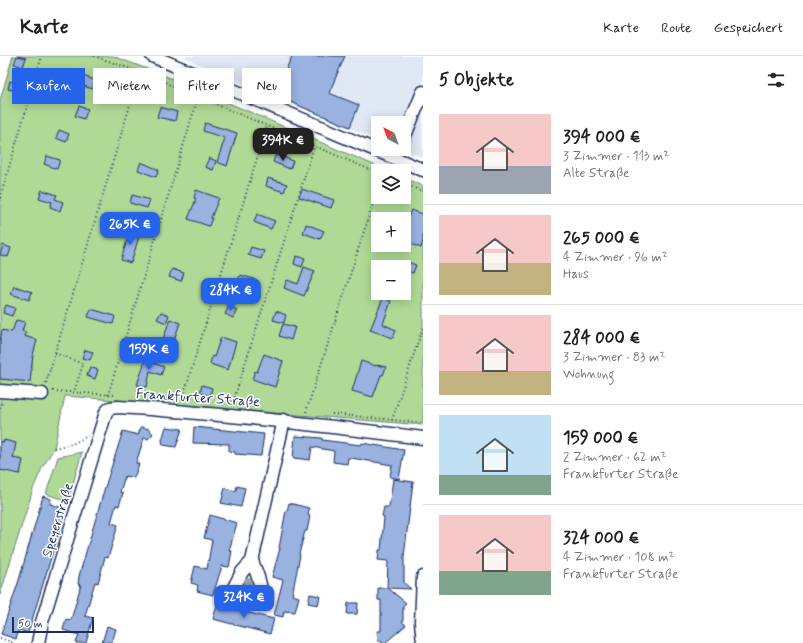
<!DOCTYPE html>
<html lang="de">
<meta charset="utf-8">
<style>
body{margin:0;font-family:Mynerve,sans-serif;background:#f6f6f6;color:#202124;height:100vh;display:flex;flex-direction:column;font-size:15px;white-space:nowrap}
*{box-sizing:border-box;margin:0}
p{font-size:13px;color:#757577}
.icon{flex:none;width:22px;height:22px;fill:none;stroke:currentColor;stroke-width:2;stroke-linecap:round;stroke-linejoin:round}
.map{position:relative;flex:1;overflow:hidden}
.details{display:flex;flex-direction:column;background:#fff;width:380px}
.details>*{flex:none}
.guide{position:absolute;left:12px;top:12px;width:351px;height:36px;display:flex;gap:8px}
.needle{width:26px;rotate:319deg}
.controls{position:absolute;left:371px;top:60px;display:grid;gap:8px}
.controls a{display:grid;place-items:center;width:40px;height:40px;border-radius:0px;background:#fff;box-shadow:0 2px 10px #0003;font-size:20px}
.scale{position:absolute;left:12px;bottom:10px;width:82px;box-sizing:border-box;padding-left:4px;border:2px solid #1b2f5e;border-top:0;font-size:11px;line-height:14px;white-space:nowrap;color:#1b2f5e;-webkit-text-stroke:3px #fff;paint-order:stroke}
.price{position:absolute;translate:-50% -34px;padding:0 9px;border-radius:8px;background:#2563eb;color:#fff;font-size:13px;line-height:26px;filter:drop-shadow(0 1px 2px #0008)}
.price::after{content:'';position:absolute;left:50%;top:24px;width:12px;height:9px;margin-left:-6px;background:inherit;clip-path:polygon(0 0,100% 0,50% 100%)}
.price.active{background:#222;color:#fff}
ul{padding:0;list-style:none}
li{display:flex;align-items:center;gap:12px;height:100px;padding:0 16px}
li+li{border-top:1px solid #e0e0e0}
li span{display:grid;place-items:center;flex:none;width:112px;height:80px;border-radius:0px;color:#555}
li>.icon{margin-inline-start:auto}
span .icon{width:48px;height:48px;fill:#fffc;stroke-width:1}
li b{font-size:17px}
h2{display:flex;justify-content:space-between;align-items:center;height:48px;padding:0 16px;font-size:17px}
.tag{padding:0 14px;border-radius:0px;background:#fff;box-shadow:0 2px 10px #0003;font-size:14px;line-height:36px}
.tag.active{background:#2563eb;color:#fff}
header{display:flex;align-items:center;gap:24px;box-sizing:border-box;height:56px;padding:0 20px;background:#fff;border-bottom:1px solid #e0e0e0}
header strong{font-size:19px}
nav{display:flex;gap:22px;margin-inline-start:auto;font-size:14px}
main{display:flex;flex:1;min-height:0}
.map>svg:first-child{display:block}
.built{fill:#e0e8f5}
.green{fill:#b1d996;stroke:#66847a;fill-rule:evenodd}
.building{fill:#99b2df;stroke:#1b2f5e}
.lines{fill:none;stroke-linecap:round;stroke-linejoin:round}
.minor-casing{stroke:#1b2f5e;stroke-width:15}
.path{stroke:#1b2f5e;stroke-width:2;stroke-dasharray:1 3;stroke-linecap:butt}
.minor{stroke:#fff;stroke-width:12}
.tree{fill:#96a4ae}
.labels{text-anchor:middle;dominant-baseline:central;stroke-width:3;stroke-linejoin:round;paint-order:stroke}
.street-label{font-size:14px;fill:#1b2f5e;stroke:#fff}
</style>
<header>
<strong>Karte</strong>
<nav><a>Karte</a><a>Route</a><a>Gespeichert</a></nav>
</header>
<main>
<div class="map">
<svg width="423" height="587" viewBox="0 0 423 587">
<rect width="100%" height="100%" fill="#fff"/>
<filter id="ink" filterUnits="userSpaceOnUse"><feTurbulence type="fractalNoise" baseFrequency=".025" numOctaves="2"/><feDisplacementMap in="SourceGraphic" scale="8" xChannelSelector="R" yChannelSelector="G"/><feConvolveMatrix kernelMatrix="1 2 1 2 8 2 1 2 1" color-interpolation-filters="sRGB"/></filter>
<g filter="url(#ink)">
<path class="built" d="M 181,0 L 423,0 L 423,102 L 400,93 L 404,93 L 404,67 L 378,67 L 378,84 L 262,36 Z"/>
<path class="green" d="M 13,0 L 113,0 L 163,19 L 388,115 L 378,115 L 378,141 L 404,141 L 404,122 L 423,130 L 423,369 L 65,340 L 54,392 L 42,412 L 33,433 L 0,539 L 0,44 ZM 378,163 L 404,163 L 404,189 L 378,189 ZM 378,211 L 404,211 L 404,237 L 378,237 Z
M 82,396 L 68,445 L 46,438 L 58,401 Z"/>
<path class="building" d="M 17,0 L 26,2 L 23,11 L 14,8 Z
M 292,0 L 345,0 L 329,37 L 359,49 L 350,71 L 264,35 L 273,13 L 284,18 Z
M 77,18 L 95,24 L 93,33 L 83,30 L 76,46 L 68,44 Z
M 10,25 L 19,28 L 17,35 L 8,33 Z
M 79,50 L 88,53 L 84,63 L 75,60 Z
M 160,51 L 177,56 L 175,65 L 157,61 Z
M 205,67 L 237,77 L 227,110 L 217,106 L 225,82 L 203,75 Z
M 59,74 L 69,78 L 66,86 L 56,82 Z
M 276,98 L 293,105 L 290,113 L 273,106 Z
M 47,100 L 60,104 L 57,113 L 44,108 Z
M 209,102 L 216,105 L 213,114 L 205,111 Z
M 141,106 L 159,114 L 156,121 L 138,114 Z
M 268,122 L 287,128 L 284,136 L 266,130 Z
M 302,133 L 334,144 L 331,152 L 299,141 Z
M 42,134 L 57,139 L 55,143 L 63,146 L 60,155 L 50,151 L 52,146 L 39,142 Z
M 196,134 L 219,142 L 211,162 L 212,162 L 209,170 L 188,163 L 196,143 L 194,142 Z
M 132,139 L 150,144 L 147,152 L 130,147 Z
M 411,154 L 423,158 L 423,185 L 421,192 L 404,185 L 404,172 Z
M 257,158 L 275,165 L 271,173 L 254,166 Z
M 306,168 L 324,175 L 320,183 L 303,177 Z
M 130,174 L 140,177 L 131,207 L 121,204 Z
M 3,189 L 11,192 L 8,201 L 0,199 Z
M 251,191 L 264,195 L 261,203 L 248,199 Z
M 296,200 L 305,202 L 302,211 L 294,208 Z
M 407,206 L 416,209 L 413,217 L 404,214 Z
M 304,211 L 315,215 L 304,240 L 284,232 L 287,224 L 298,228 Z
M 172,213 L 184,217 L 181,225 L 169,221 Z
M 240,219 L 254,223 L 251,231 L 238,226 Z
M 14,230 L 32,236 L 29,244 L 11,238 Z
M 383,242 L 391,245 L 383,268 L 396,274 L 393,282 L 370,274 Z
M 6,249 L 15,252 L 12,260 L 3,257 Z
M 229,250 L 237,254 L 233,262 L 225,258 Z
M 91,253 L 115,260 L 113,268 L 88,261 Z
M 276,255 L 286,259 L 284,267 L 273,264 Z
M 161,256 L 169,259 L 166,267 L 157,263 Z
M 170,263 L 180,267 L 171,292 L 161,289 Z
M 16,264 L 25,266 L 22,275 L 26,276 L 24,280 L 37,284 L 33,299 L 30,326 L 0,323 L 0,284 L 2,274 L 12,276 Z
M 283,268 L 295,271 L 291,284 L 279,280 Z
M 221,281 L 236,286 L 228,314 L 210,308 L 212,300 L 214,301 Z
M 85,294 L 93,296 L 90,304 L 82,302 Z
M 148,296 L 152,297 L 151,306 L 164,311 L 161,319 L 150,315 L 147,331 L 137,329 Z
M 264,298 L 283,305 L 275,331 L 252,323 L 255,315 L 257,316 Z
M 361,305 L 376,310 L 377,309 L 386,311 L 383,319 L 381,319 L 373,341 L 352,335 Z
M 90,311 L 98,314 L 95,323 L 87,320 Z
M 202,329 L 212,332 L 210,340 L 200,337 Z
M 141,371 L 149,373 L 153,378 L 148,383 L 144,382 L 136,407 L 139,408 L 134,422 L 125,420 L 120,436 L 123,437 L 119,450 L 116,449 L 111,467 L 118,469 L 108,502 L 105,501 L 98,527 L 95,526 L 85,560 L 93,562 L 86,587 L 76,587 L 79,579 L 63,574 L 66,563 L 71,564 L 78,539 L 81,529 L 78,528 L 79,520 L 105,431 L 123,375 L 138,379 Z
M 166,371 L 182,373 L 176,391 L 163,389 L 162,384 Z
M 194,371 L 264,378 L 261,400 L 235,398 L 235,396 L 229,395 L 229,388 L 193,387 Z
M 295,380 L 322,382 L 322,384 L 361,389 L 362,387 L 404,394 L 399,423 L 390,421 L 392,409 L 351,402 L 348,402 L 347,408 L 333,406 L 334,395 L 312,391 L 310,404 L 293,402 Z
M 4,384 L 16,387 L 13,402 L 23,404 L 20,418 L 0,414 L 0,385 L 4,386 Z
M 393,423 L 413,426 L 404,501 L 404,527 L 411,533 L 388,532 L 406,547 L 403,550 L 403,567 L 406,569 L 385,587 L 382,587 L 382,585 L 378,585 L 377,575 L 381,575 L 381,544 L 378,544 L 378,532 L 387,532 L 388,505 L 378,504 L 379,494 L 381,494 L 384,461 L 382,460 L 384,451 L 389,451 Z
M 237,430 L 245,432 L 241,451 L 221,447 L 225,432 L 236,435 Z
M 43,440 L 51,443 L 50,448 L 66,453 L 28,577 L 19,574 L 16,583 L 1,578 L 19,524 Z
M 289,447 L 309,452 L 308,459 L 310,460 L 307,475 L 305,475 L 299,498 L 300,499 L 292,539 L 299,541 L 295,556 L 284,555 L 283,561 L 274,559 L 283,524 L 272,521 L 280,492 L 279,492 L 286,454 L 287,455 Z
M 210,459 L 237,467 L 229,495 L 232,495 L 229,511 L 222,510 L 213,539 L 197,535 L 198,529 L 191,527 L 195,510 L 207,513 L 212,484 L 204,482 Z
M 310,538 L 320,540 L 318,549 L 308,547 Z
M 348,547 L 358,547 L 357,558 L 347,558 Z
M 217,549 L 274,563 L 270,578 L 213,563 Z
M 107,570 L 116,573 L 112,586 L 102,587 Z"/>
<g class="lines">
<g class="minor-casing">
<path id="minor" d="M 152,0 L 423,114
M 404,82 L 423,36
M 0,335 L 42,338
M 252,505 C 256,516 269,542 253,546 C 244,545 236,544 231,537 L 242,516 L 252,505 L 284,364
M 423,521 L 421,566 L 423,587
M 38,587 L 42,566 L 106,356 L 110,352 L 118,351 C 220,357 321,369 423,382"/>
</g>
<path class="path" d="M 94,0 L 140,16 L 378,117
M 404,128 L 423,135
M 0,142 L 42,0
M 55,297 L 83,308 L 74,336
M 46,327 L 140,16
M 53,335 L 114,339
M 108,339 L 198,41
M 182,344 L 267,70
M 232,349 L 314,91
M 0,352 L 2,346
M 306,356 L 378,132
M 332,358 L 423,367
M 392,364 L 423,271
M 54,392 L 72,388 L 88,380
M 0,582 L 14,587"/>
<use href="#minor" class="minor"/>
</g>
<circle class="tree" cx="248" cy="526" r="4"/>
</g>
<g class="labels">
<g class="street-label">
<text transform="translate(198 342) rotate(4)">Frankfurter Straße</text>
<text transform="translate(58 464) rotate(-73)">Speyerstraße</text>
</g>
</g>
</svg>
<div class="controls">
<a><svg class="needle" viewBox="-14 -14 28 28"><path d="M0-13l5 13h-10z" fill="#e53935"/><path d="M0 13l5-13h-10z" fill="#757577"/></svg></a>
<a><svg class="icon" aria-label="layers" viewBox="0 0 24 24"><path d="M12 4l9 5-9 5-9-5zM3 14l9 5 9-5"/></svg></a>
<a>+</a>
<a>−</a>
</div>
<div class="scale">50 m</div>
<b class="price active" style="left:283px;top:106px">394K €</b>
<b class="price" style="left:130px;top:190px">265K €</b>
<b class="price" style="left:231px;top:256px">284K €</b>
<b class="price" style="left:149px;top:315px">159K €</b>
<b class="price" style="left:244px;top:563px">324K €</b>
<div class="guide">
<a class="tag active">Kaufen</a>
<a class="tag">Mieten</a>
<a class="tag">Filter</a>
<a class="tag">Neu</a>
</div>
</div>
<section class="details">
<h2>5 Objekte<svg class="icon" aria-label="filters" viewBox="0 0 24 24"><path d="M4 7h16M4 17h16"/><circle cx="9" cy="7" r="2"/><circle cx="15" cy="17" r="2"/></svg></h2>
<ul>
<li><span style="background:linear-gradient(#f6c9c9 65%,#9aa5b1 0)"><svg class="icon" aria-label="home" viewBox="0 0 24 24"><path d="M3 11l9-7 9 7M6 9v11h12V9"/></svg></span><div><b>394 000 €</b><p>3 Zimmer · 113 m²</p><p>Alte Straße</p></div></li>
<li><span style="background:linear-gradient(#f6c9c9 60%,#c2b280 0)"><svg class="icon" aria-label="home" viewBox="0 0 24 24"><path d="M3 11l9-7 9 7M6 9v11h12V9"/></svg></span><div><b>265 000 €</b><p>4 Zimmer · 96 m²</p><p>Haus</p></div></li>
<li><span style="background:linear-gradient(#f6c9c9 70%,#c2b280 0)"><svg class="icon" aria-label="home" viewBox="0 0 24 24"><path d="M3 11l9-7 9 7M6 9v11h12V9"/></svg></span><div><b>284 000 €</b><p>3 Zimmer · 83 m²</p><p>Wohnung</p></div></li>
<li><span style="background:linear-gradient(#bfe0f5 75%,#7fa58c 0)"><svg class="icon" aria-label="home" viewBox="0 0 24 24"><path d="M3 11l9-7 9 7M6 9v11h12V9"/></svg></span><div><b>159 000 €</b><p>2 Zimmer · 62 m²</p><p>Frankfurter Straße</p></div></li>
<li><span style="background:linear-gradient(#f6c9c9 70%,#7fa58c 0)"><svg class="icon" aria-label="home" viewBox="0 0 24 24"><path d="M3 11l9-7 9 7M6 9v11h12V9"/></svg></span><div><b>324 000 €</b><p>4 Zimmer · 108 m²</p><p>Frankfurter Straße</p></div></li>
</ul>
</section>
</main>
